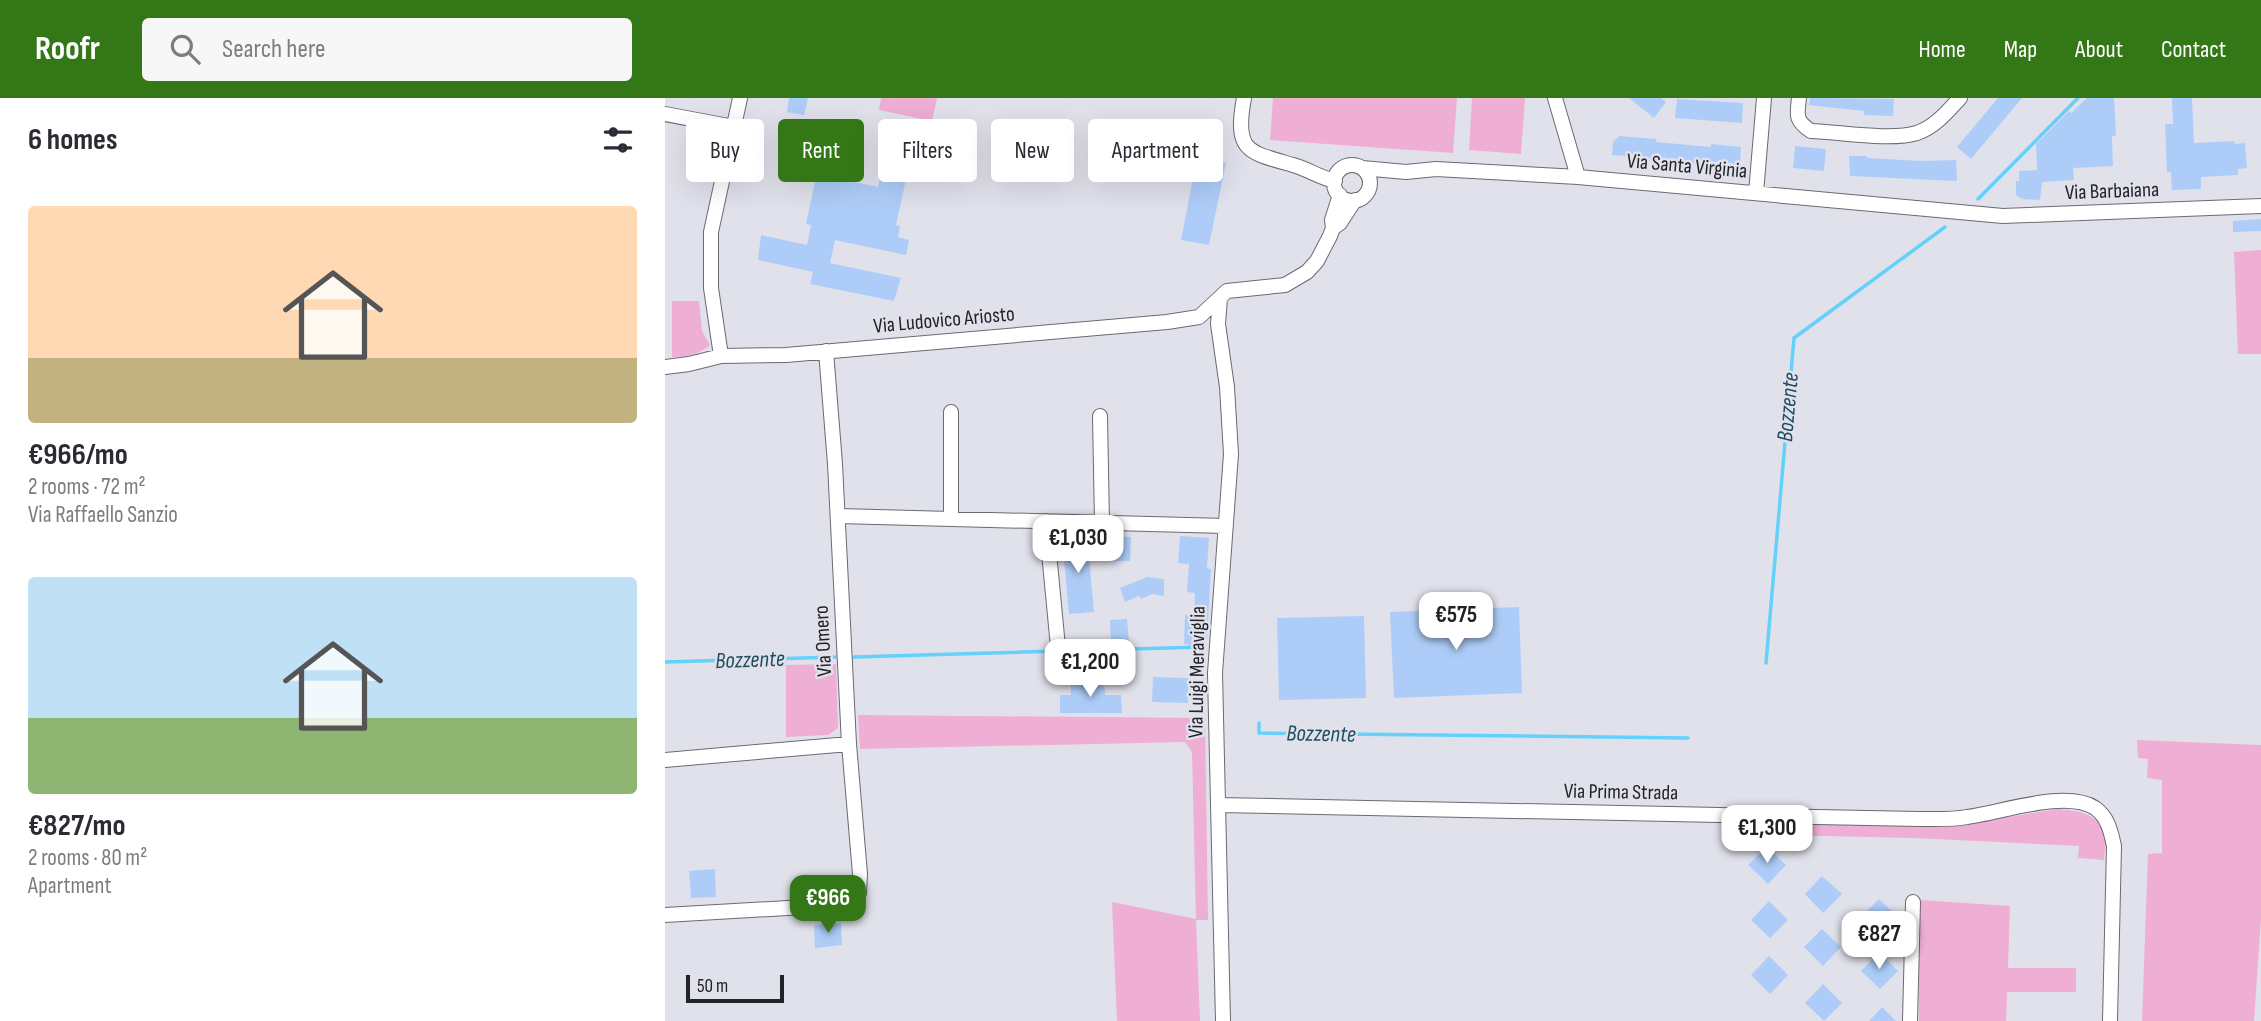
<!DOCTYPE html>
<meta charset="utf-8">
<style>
body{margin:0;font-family:"Sofia Sans Condensed",sans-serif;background:#f7f7f7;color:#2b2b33;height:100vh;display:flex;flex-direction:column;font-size:26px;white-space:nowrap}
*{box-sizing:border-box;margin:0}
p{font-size:23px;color:#7c7c81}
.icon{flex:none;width:38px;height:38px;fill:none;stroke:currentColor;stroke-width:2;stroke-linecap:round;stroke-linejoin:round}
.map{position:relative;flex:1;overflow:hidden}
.sheet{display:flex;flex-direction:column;background:#fff;width:665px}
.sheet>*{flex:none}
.banner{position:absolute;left:21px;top:21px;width:665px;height:63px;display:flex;gap:14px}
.scale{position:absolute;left:21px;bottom:18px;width:98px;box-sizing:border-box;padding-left:7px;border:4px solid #222326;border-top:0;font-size:19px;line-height:24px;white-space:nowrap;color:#222326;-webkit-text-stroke:5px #e1e1ec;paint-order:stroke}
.price{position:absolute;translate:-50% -60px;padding:0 16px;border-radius:14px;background:#fff;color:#222;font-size:23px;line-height:46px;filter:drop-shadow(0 2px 4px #0008)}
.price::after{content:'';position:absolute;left:50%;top:42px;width:21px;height:16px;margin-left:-10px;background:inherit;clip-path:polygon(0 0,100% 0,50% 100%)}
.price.active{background:#347716;color:#fff}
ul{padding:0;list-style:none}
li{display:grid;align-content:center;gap:14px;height:371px;padding:0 28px}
li span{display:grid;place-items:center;height:217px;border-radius:7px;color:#555}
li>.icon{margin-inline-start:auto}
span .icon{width:126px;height:126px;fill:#fffc;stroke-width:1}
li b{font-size:30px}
h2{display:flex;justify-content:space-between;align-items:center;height:84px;padding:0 28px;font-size:30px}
.pill{padding:0 24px;border-radius:7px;background:#fff;box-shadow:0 7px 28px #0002;font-size:24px;line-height:63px}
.pill.active{background:#347716;color:#fff}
header{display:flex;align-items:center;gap:42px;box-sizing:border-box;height:98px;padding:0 35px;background:#347716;color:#fff}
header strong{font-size:33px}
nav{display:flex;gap:38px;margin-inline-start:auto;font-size:24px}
.search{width:490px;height:63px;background:#f7f7f7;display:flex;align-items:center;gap:18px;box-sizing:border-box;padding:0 24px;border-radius:7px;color:#7c7c81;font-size:26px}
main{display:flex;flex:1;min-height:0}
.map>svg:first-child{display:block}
.green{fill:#efaed4}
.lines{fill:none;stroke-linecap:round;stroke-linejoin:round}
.stream{stroke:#64d1fb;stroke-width:3.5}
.building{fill:#adcdf8}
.street-casing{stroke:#6a6a73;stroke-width:16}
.street{stroke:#fff;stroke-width:14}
.labels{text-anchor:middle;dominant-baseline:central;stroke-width:5;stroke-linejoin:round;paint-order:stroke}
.street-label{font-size:21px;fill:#222326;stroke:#e1e1ec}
.water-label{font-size:23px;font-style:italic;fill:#1e4d5e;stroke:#e1e1ec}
</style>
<header>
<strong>Roofr</strong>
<div class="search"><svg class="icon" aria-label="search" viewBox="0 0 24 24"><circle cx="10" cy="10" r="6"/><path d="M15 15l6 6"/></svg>Search here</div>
<nav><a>Home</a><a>Map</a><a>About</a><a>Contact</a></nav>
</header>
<main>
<section class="sheet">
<h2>6 homes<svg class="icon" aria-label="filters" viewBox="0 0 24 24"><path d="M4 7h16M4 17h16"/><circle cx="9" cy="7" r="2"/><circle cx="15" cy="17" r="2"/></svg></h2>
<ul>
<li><span style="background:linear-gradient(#ffd9b3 70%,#c2b280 0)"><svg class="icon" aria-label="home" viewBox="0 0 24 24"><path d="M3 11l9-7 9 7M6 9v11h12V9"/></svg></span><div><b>€966/mo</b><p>2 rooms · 72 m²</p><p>Via Raffaello Sanzio</p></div></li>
<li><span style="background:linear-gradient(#bfe0f5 65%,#8fb573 0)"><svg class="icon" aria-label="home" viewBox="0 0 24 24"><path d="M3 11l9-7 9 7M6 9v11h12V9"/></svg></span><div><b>€827/mo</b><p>2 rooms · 80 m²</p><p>Apartment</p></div></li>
</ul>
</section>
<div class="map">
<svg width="1596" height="923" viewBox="0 0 1596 923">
<rect width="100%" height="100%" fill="#e1e1ec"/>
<path class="green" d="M 216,0 L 272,0 L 267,23 L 214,12 Z
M 608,0 L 792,0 L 788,55 L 605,42 Z
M 807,0 L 860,0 L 856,56 L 804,52 Z
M 1596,152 L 1596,256 L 1573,256 L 1569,154 Z
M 7,203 L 34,203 L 37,233 L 45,247 C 32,257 23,259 7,259 Z
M 171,566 L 173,630 L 163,637 L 121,639 L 121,567 Z
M 193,617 L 540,620 L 543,822 L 531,822 L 535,923 L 452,923 L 447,804 L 531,821 L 527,654 L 520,644 L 195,651 Z
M 1472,642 L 1596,647 L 1596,820 L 1589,923 L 1477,923 L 1483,756 L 1497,755 L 1497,682 L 1482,680 L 1483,661 L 1473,660 Z
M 1393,711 C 1412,713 1436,715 1440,738 C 1442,745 1439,755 1439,762 L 1413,760 L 1414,748 L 1248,740 L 1068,736 L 1068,725 L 1277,727 L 1331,721 Z
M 1254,802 L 1345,808 L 1343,870 L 1411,870 L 1411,894 L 1342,894 L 1341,923 L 1254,923 Z"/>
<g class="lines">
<path class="stream" d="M 1313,101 L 1413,0
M 189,559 L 537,549
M 0,564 L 170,559
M 1101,565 L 1129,240 L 1280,129
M 594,625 L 594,635 L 1023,640"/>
</g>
<path class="building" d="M 124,0 L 143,0 L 139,17 L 122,14 Z
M 964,0 L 996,0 L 1001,4 L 989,20 Z
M 1145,0 L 1229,1 L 1228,18 L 1199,17 L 1199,13 L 1144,7 Z
M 1333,0 L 1357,0 L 1306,61 L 1292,49 Z
M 1422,0 L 1449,0 L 1451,38 L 1447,38 L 1448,68 L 1408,70 L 1409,82 L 1377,84 L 1375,102 L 1357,101 L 1351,97 L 1351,83 L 1354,83 L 1354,73 L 1372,72 L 1371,46 L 1404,13 L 1406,15 Z
M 1507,0 L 1527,0 L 1529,45 L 1569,43 L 1570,46 L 1580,45 L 1582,70 L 1573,71 L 1573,77 L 1536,79 L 1536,91 L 1507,92 L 1506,74 L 1502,74 L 1500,26 L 1508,26 Z
M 1012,1 L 1078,5 L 1077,25 L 1010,20 Z
M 954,38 L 991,41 L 991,44 L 1046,49 L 1046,46 L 1076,49 L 1075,66 L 1033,62 L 1033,67 L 1000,64 L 1000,61 L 947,57 L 948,44 Z
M 1130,48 L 1161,51 L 1159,73 L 1128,70 Z
M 1184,58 L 1202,58 L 1202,60 L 1256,63 L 1291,62 L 1292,83 L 1185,78 Z
M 532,60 L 561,65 L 544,147 L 516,142 Z
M 154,65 L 178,71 L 176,81 L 213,89 L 216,76 L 241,81 L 231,127 L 235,128 L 233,139 L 244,142 L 241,157 L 170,142 L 165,165 L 236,180 L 229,203 L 145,186 L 148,174 L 93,162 L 96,137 L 142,147 L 146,127 L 141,126 Z
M 1596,121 L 1596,133 L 1568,134 L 1568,123 Z
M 422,438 L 429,514 L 404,516 L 397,440 Z
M 443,438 L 466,439 L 465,463 L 442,463 Z
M 515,438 L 544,440 L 542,470 L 546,471 L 542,541 L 531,541 L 530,547 L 519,546 L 520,517 L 529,518 L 530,495 L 522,494 L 524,466 L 513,465 Z
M 482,479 L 499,481 L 499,498 L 487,496 L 476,501 L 474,498 L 460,504 L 455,490 Z
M 854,509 L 857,595 L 729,600 L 725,514 Z
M 699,518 L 701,600 L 614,602 L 612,520 Z
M 462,521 L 464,543 L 446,544 L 445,522 Z
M 488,579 L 523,580 L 523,605 L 487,604 Z
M 406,583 L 439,583 L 440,597 L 456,597 L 457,615 L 395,615 L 395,597 L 406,597 Z
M 1102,749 L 1121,767 L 1103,786 L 1083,767 Z
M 50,771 L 51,799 L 26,800 L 24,773 Z
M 1157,778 L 1177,796 L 1158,815 L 1140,796 Z
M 1214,801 L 1233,819 L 1215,838 L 1196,819 Z
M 1104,803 L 1123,822 L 1105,840 L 1086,822 Z
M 176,825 L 177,847 L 150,850 L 149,827 Z
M 1157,831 L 1176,849 L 1158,868 L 1139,849 Z
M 1214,854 L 1233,873 L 1215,891 L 1196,873 Z
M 1104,858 L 1123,877 L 1105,896 L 1086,877 Z
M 1158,886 L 1177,905 L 1159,923 L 1140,905 Z
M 1217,909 L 1231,923 L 1204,923 Z"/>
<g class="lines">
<g class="street-casing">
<path id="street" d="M 579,0 C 569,54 583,54 628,67 C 643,71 655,80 670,83
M 890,0 L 913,79
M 1134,0 C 1132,17 1130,23 1146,33 C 1175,34 1226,43 1252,35 C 1270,29 1283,13 1295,0
M 0,16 L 69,29
M669 85a18 18 0 1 1 36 0a18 18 0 1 1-36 0Z
M 697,70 L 741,74 L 771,71 L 913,79 L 1338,118 L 1596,108
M 1091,95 L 1099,0
M 668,130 L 675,125 L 690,102
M 555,200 L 553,226 L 562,289 L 566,356 L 550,575 L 558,923
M 56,258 L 46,190 L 46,134 L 75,0
M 0,269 L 24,266 L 56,258 L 121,257 L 502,224 L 534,219 L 562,193 L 620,187 L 642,174 L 652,163 L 665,138 L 668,130 L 667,122 L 675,97
M 435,318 L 437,424
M 173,418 L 561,428
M 286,421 L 286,314
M 381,423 L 393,549
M 0,662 L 184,646
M 553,707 L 1254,721 C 1270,721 1286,722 1302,719 C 1335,715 1401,691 1430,710 C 1443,719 1446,734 1449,748 L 1445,923
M 0,817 L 175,807 L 187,803 L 194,795 L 195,776 L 184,646 L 170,366 L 161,253
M 1245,923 L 1248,804"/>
</g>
<use href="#street" class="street"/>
</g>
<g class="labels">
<g class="street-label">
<text transform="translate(1022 68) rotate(5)">Via Santa Virginia</text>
<text transform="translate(1447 93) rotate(-2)">Via Barbaiana</text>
<text transform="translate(279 222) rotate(-5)">Via Ludovico Ariosto</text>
<text transform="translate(158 543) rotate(-93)">Via Omero</text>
<text transform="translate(532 574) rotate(-89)">Via Luigi Meraviglia</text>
<text transform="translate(956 694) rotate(1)">Via Prima Strada</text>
</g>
<g class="water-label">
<text transform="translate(1123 309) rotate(-85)">Bozzente</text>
<text transform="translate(85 562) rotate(-2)">Bozzente</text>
<text transform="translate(656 636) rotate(1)">Bozzente</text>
</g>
</g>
</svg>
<div class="scale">50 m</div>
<b class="price" style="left:413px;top:477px">€1,030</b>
<b class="price" style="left:791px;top:554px">€575</b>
<b class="price" style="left:425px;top:601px">€1,200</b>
<b class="price" style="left:1102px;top:767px">€1,300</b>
<b class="price active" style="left:163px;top:837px">€966</b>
<b class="price" style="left:1214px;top:873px">€827</b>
<div class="banner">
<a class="pill">Buy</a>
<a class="pill active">Rent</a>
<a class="pill">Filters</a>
<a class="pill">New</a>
<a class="pill">Apartment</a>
</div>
</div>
</main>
